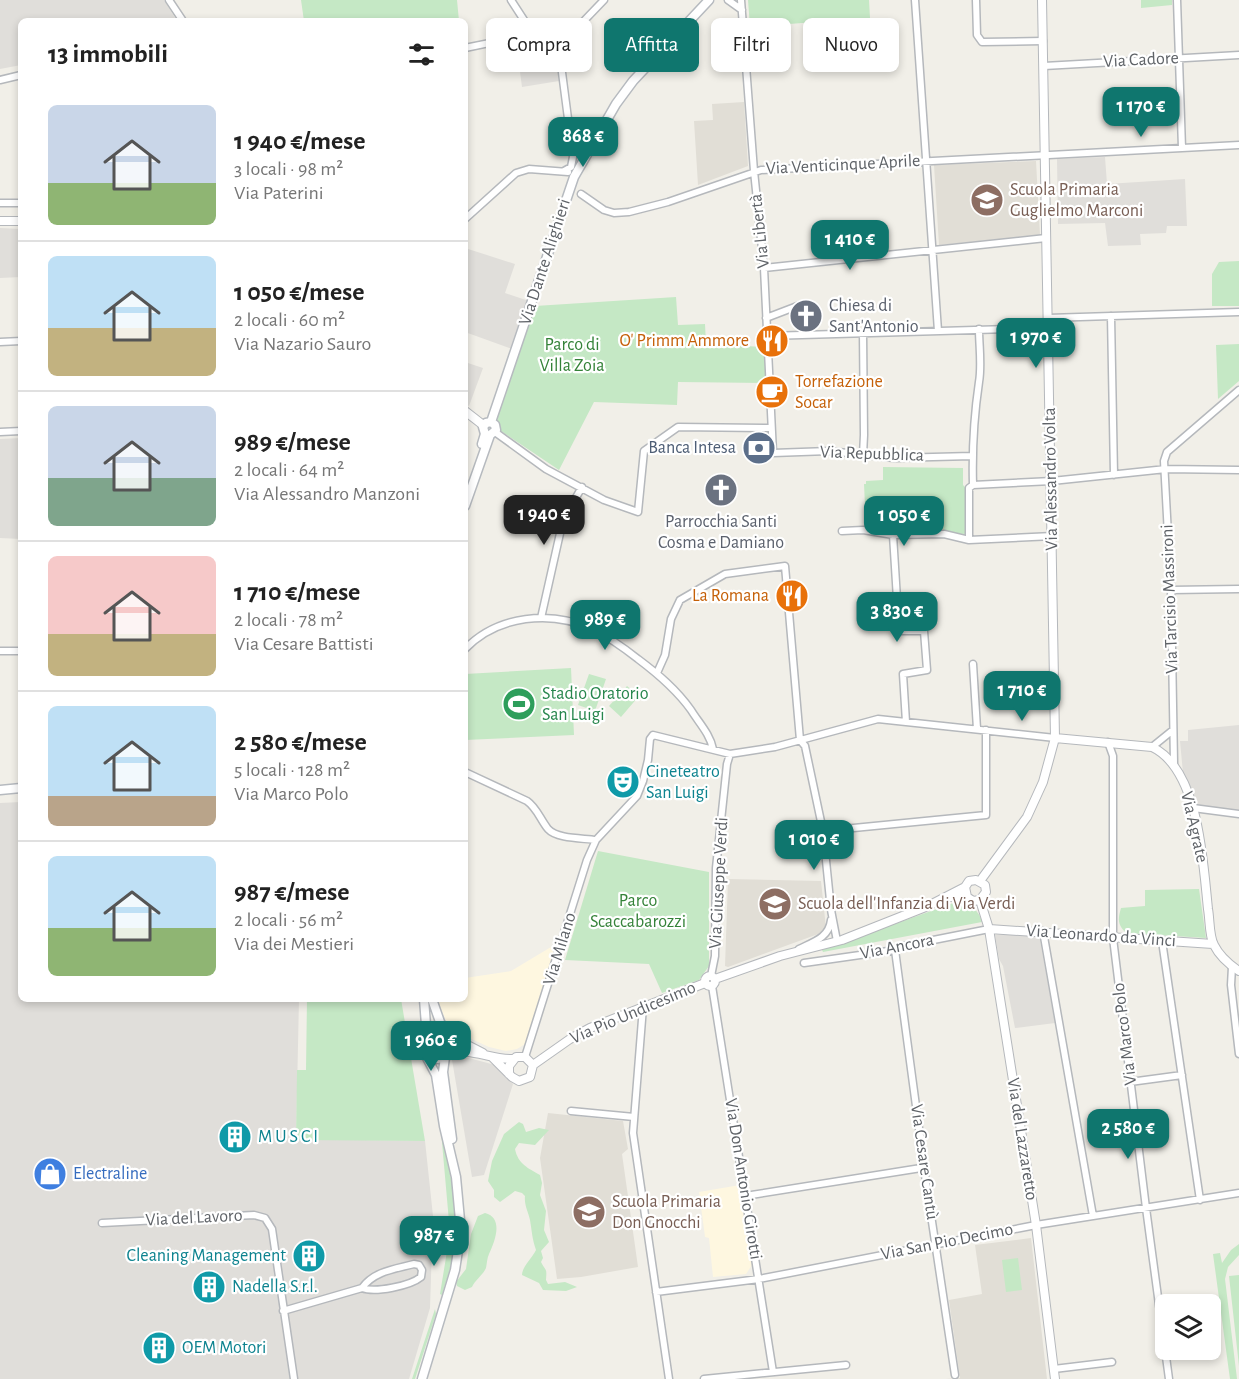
<!DOCTYPE html>
<html lang="it">
<meta charset="utf-8">
<style>
body{margin:0;font-family:"Alegreya Sans",sans-serif;background:#f2f2f2;color:#222;height:100vh;display:flex;flex-direction:column;font-size:22px;white-space:nowrap}
*{box-sizing:border-box;margin:0}
p{font-size:20px;color:#767676}
.icon{flex:none;width:33px;height:33px;fill:none;stroke:currentColor;stroke-width:2;stroke-linecap:round;stroke-linejoin:round}
.map{position:relative;flex:1;overflow:hidden}
.panel{position:absolute;left:18px;top:18px;width:450px;height:984px;display:flex;flex-direction:column;background:#fff;border-radius:9px;box-shadow:0 3px 9px #0003}
.panel>*{flex:none}
.guide{position:absolute;left:486px;top:18px;width:570px;height:54px;display:flex;gap:12px}
.controls{position:absolute;left:1155px;top:1294px;display:grid;gap:12px}
.controls a{display:grid;place-items:center;width:66px;height:66px;border-radius:9px;background:#fff;box-shadow:0 3px 9px #0003;font-size:30px}
.price{position:absolute;translate:-50% -51px;padding:0 14px;border-radius:12px;background:#0f766e;color:#fff;font-size:20px;line-height:39px;filter:drop-shadow(0 2px 3px #0008)}
.price::after{content:'';position:absolute;left:50%;top:36px;width:18px;height:14px;margin-left:-9px;background:inherit;clip-path:polygon(0 0,100% 0,50% 100%)}
.price.on{background:#222;color:#fff}
ul{padding:0;list-style:none}
li{display:flex;align-items:center;gap:18px;height:150px;padding:0 30px}
li+li{border-top:2px solid #e0e0e0}
li span{display:grid;place-items:center;flex:none;width:168px;height:120px;border-radius:9px;color:#555}
li>.icon{margin-inline-start:auto}
span .icon{width:72px;height:72px;fill:#fffc;stroke-width:1}
li b{font-size:26px}
h2{display:flex;justify-content:space-between;align-items:center;height:72px;padding:0 30px;font-size:26px}
.pill{padding:0 21px;border-radius:9px;background:#fff;box-shadow:0 3px 9px #0003;font-size:21px;line-height:54px}
.pill.on{background:#0f766e;color:#fff}
.map>svg:first-child{display:block}
.commercial{fill:#fef7e0}
.industrial{fill:#e0deda}
.education{fill:#e1ded6}
.green{fill:#c5e8c5}
.lines{fill:none;stroke-linecap:round;stroke-linejoin:round}
.minor-casing{stroke:#b5b8bc;stroke-width:9}
.tertiary-casing{stroke:#b5b8bc;stroke-width:10}
.secondary-casing{stroke:#b6babf;stroke-width:11}
.minor{stroke:#fff;stroke-width:6}
.tertiary{stroke:#fff;stroke-width:8}
.secondary{stroke:#fff;stroke-width:8}
.labels{text-anchor:middle;dominant-baseline:central;stroke-width:4.5;stroke-linejoin:round;paint-order:stroke}
.street-label{font-size:18px;fill:#5f6368;stroke:#fff}
.education-label{font-size:18px;fill:#785e54;stroke:#fff;text-anchor:start}
.worship-label{font-size:18px;fill:#5b616d;stroke:#fff;text-anchor:start}
.food-label{font-size:18px;fill:#c56008;stroke:#fff;text-anchor:end}
.park-label{font-size:18px;fill:#348238;stroke:#fff}
.service-label{font-size:18px;fill:#4e5e75;stroke:#fff;text-anchor:end}
.leisure-label{font-size:18px;fill:#27864d;stroke:#fff;text-anchor:start}
.culture-label{font-size:18px;fill:#0d838f;stroke:#fff;text-anchor:start}
.shop-label{font-size:18px;fill:#366cbe;stroke:#fff;text-anchor:start}
</style>
<div class="map">
<svg width="1239" height="1379" viewBox="0 0 1239 1379">
<rect width="100%" height="100%" fill="#f1efe8"/>
<path class="commercial" d="M 556,944 L 525,1044 L 517,1049 L 506,1051 L 489,1047 L 465,1036 L 447,1023 L 437,999 L 465,999 L 465,978 L 511,971 Z
M 740,1185 L 752,1265 L 746,1274 L 713,1277 L 709,1238 L 705,1237 L 699,1192 Z"/>
<path class="industrial" d="M 0,0 L 164,0 L 177,21 L 21,21 L 21,65 L 0,69 Z
M 516,41 L 538,46 L 556,57 L 559,81 L 522,87 Z
M 1105,157 L 1107,184 L 1185,179 L 1187,226 L 1167,226 L 1166,233 L 1140,234 L 1141,245 L 1108,246 L 1105,223 L 1058,224 L 1057,159 Z
M 0,228 L 21,229 L 21,277 L 0,278 Z
M 465,248 L 515,264 L 505,293 L 529,301 L 512,349 L 465,332 Z
M 465,362 L 483,368 L 469,406 L 465,403 Z
M 21,438 L 21,539 L 0,538 L 0,439 Z
M 1239,725 L 1239,810 L 1198,807 L 1193,792 L 1183,773 L 1180,741 L 1188,741 L 1188,730 Z
M 21,802 L 21,999 L 299,999 L 296,1139 L 425,1141 L 433,1216 L 430,1308 L 409,1379 L 0,1379 L 0,803 Z
M 995,935 L 1039,935 L 1055,1023 L 1015,1028 L 1003,966 L 999,959 Z
M 465,1057 L 495,1065 L 513,1084 L 484,1175 L 472,1177 L 452,1060 Z"/>
<path class="education" d="M 744,102 L 748,166 L 698,185 L 694,121 L 713,120 L 712,104 Z
M 1036,161 L 1040,235 L 939,245 L 934,165 Z
M 728,879 L 821,881 L 826,928 L 821,933 L 728,967 L 725,966 Z
M 548,1113 L 623,1121 L 628,1149 L 622,1154 L 638,1267 L 581,1277 L 557,1279 L 540,1158 Z
M 1031,1238 L 1047,1379 L 946,1379 L 960,1378 L 949,1300 L 982,1294 L 975,1245 Z"/>
<path class="green" d="M 301,0 L 457,0 L 459,21 L 304,21 Z
M 748,0 L 869,0 L 870,18 L 750,27 Z
M 1141,0 L 1172,0 L 1172,5 L 1141,8 Z
M 1239,261 L 1239,306 L 1212,306 L 1212,274 L 1219,262 Z
M 676,297 L 678,325 L 705,324 L 706,344 L 766,347 L 767,383 L 678,382 L 677,405 L 594,402 L 559,470 L 501,431 L 497,419 L 535,306 Z
M 1239,344 L 1239,381 L 1218,399 L 1216,345 Z
M 883,467 L 963,468 L 963,485 L 968,490 L 968,534 L 891,532 L 866,527 L 864,484 L 866,484 L 866,481 L 883,480 Z
M 18,664 L 21,664 L 21,773 L 19,773 Z
M 571,668 L 574,735 L 465,740 L 465,674 Z
M 589,674 L 606,679 L 595,711 L 578,705 Z
M 627,686 L 639,696 L 621,717 L 609,706 Z
M 598,851 L 709,872 L 709,966 L 699,980 L 662,993 L 649,964 L 565,960 Z
M 1199,889 L 1206,938 L 1126,933 C 1117,924 1118,919 1121,908 L 1145,906 L 1145,890 Z
M 959,901 C 971,905 979,910 982,922 L 823,952 L 822,950 Z
M 307,999 L 401,999 L 425,1141 L 296,1140 L 297,1070 L 306,1070 Z
M 519,1122 L 523,1124 L 526,1132 L 539,1128 L 549,1130 L 535,1145 L 519,1143 L 515,1149 C 518,1164 528,1168 540,1175 L 542,1183 L 540,1195 L 546,1211 L 544,1230 L 549,1242 L 541,1251 L 543,1258 L 541,1262 C 546,1272 547,1267 546,1280 L 548,1284 L 565,1282 L 577,1287 L 566,1291 L 543,1290 L 539,1283 L 522,1275 C 522,1267 532,1258 536,1250 C 532,1238 532,1232 530,1220 C 528,1211 524,1205 525,1196 L 522,1193 L 515,1191 L 500,1202 L 494,1197 L 494,1190 L 488,1181 L 492,1161 L 504,1134 Z
M 441,1131 C 449,1170 461,1211 454,1251 C 452,1266 446,1280 442,1295 L 440,1294 L 450,1233 Z
M 485,1213 C 504,1218 495,1241 489,1254 C 487,1258 487,1263 486,1268 C 483,1275 475,1280 472,1287 L 465,1290 L 457,1286 L 456,1282 L 466,1269 L 471,1234 L 478,1216 Z
M 1239,1244 L 1239,1255 L 1228,1267 L 1225,1279 L 1237,1379 L 1230,1379 L 1213,1254 L 1220,1253 L 1222,1263 L 1231,1250 Z
M 1018,1258 L 1022,1290 L 1006,1292 L 1002,1260 Z
M 1239,1275 L 1239,1366 L 1229,1276 Z
M 435,1309 L 436,1314 L 415,1379 L 412,1379 Z"/>
<g class="lines">
<g class="minor-casing">
<path id="minor" d="M 169,0 L 183,21
M 511,0 L 533,34 L 556,50 L 560,57 L 573,157 L 571,167 L 564,171
M 728,0 L 742,10
M 741,0 L 754,171 L 764,268 L 773,453 L 829,451 L 894,458 L 972,456
M 915,0 L 938,331
M 976,0 L 977,35 L 982,42 L 1043,41
M 1177,0 L 1182,148
M 465,48 L 533,34
M 556,50 L 604,0
M 1044,66 L 1239,55
M 0,80 L 21,75
M 581,194 L 604,210 L 614,213 L 629,212 L 668,202 L 761,170 L 1239,145
M 0,203 L 21,203
M 465,219 L 516,173 L 529,169 L 568,172
M 764,268 L 1046,238
M 1111,316 L 1114,475
M 766,318 L 800,305
M 1048,318 L 1239,312
M 863,333 L 864,435 L 863,455
M 767,336 L 1048,328
M 0,342 L 21,341
M 0,432 L 21,431
M 495,432 L 546,469 L 604,500 L 638,512 L 644,451 L 678,427 L 771,428
M 973,485 L 1052,481 L 1166,469 L 1239,470
M 842,531 L 863,530 L 893,535 L 944,534 L 969,540 L 1053,536
M 893,535 L 899,631 L 924,631 L 927,670 L 903,674 L 906,722
M 969,540 L 969,488 L 973,485 C 972,450 974,416 979,382 C 982,365 979,346 979,329
M 1171,590 L 1239,589
M 541,618 L 563,520 L 582,487
M 465,649 C 498,615 551,610 592,629 C 609,637 624,648 638,659 C 658,674 676,689 691,710 C 699,723 710,734 713,749
M 0,651 L 21,651
M 973,664 L 977,729
M 657,673 L 665,655 L 671,619 L 680,600 L 725,574 L 785,566 L 800,740 L 805,746 L 823,831 L 831,910 L 837,941
M 1108,742 L 1113,756 L 1113,938 L 1146,1208 L 1169,1379
M 1152,747 L 1173,730
M 1174,763 L 1171,590 L 1164,461 L 1167,452 L 1239,390
M 465,772 L 527,801 C 537,808 540,819 548,829 C 557,839 582,838 596,840
M 1193,808 L 1239,814
M 823,831 L 986,815 L 986,730
M 1043,931 L 1093,1216
M 1162,941 L 1200,1200
M 799,949 C 813,942 829,938 831,920
M 895,950 L 923,1158 L 921,1168 L 925,1175 L 955,1375
M 804,963 L 895,950 L 898,947 L 989,929
M 1232,967 L 1231,985 L 1239,1054
M 711,976 L 715,956 L 716,868 L 727,764 L 730,754
M 712,986 L 773,1372
M 643,1007 L 633,1133 L 669,1379
M 525,1057 L 587,860 L 596,840 L 637,796 L 643,781 L 648,760 L 650,739 L 653,735 L 730,754 L 775,747 L 878,719 L 1055,738
M 1130,1082 L 1182,1075
M 571,1111 L 634,1117
M 745,1196 L 921,1168
M 102,1223 L 254,1215 L 265,1218 L 272,1229 L 294,1379
M 656,1292 L 759,1279 L 1036,1225 L 1239,1193
M 283,1311 L 362,1288 C 374,1271 395,1269 414,1264 L 419,1265 L 422,1270 L 421,1277 C 410,1286 375,1293 362,1288
M 1054,1369 L 1112,1362
M 704,1379 L 846,1365"/>
</g>
<g class="tertiary-casing">
<path id="tertiary" d="M 0,221 L 21,221
M 465,411 L 483,425
M 1055,738 L 1152,747 C 1199,769 1203,862 1208,909 C 1210,920 1209,936 1214,945 C 1219,955 1230,965 1239,971
M 980,881 L 1027,817 L 1043,782 L 1055,738 L 1042,0
M 948,897 L 967,897 L 973,901 L 980,900 L 986,892 L 985,885 L 976,880 L 969,881 L 965,887 L 967,897
M 980,900 L 989,929 L 1036,1225 L 1055,1379
M 989,929 L 1213,944
M705 981a5 5 0 1 1 10 0a5 5 0 1 1-10 0Z
M 715,979 L 780,956 L 842,940 L 928,906 L 965,887
M 446,1034 L 483,1053
M 449,1053 C 470,1047 491,1060 513,1059
M 492,1057 L 512,1077 L 519,1081 L 530,1077 L 533,1065 L 525,1057 L 516,1057 L 509,1066 L 509,1074
M 533,1065 L 570,1039 L 590,1028 L 705,983"/>
</g>
<g class="secondary-casing">
<path id="secondary" d="M 491,422 L 574,177 L 616,104 L 633,81 L 709,0
M 482,444 L 485,434 L 483,427 L 486,423 L 491,422
M 465,506 L 490,435 L 496,430 L 495,425 L 491,422
M 0,790 L 21,788
M 424,999 L 426,1025 L 423,1048 L 429,1057 L 438,1059 L 448,1054 L 451,1044 L 440,1022 L 432,999
M 445,1057 L 443,1072 L 452,1139
M 422,1379 L 455,1270 L 461,1231 L 456,1177 L 444,1126 L 436,1075 L 424,1052"/>
</g>
<use href="#minor" class="minor"/>
<use href="#tertiary" class="tertiary"/>
<use href="#secondary" class="secondary"/>
</g>
<defs>
<g id="school-disc" transform="scale(1.725)"><circle r="9.5" fill="#8d6e63" stroke="#fff"/><path d="M0-5L7-2L0 1L-7-2ZM-4 1L0 2.5L4 1V4Q0 6-4 4Z" fill="#fff"/></g>
<g id="church-disc" transform="scale(1.725)"><circle r="9.5" fill="#6b7280" stroke="#fff"/><path d="M-1.2-6h2.4v3.5h3.3v2.4h-3.3V6h-2.4V-.1h-3.3v-2.4h3.3Z" fill="#fff"/></g>
<g id="restaurant-disc" transform="scale(1.725)"><circle r="9.5" fill="#e8710a" stroke="#fff"/><path d="M-5-6h1v4h1v-4h1v4h1v-4h1v5L-1.5 .5V6h-2V.5L-5-1ZM5-6V6H3V1.5H1.5Q1.5-4 5-6Z" fill="#fff"/></g>
<g id="cafe-disc" transform="scale(1.725)"><circle r="9.5" fill="#e8710a" stroke="#fff"/><path d="M-5.5-4.5H6V0H3Q3 3.5 0 3.5H-2.5Q-5.5 3.5-5.5 0ZM3-3.2v2h1.7v-2ZM-6 4.5H4V6H-6Z" fill="#fff"/></g>
<g id="bank-disc" transform="scale(1.725)"><circle r="9.5" fill="#5c6f8a" stroke="#fff"/><path d="M-6-4H6V4H-6ZM0-2.3a2.3 2.3 0 1 0 0 4.6a2.3 2.3 0 1 0 0-4.6Z" fill="#fff"/></g>
<g id="stadium-disc" transform="scale(1.725)"><circle r="9.5" fill="#2e9e5b" stroke="#fff"/><path d="M0-5a6.5 5 0 1 0 0 10a6.5 5 0 1 0 0-10ZM-3.5-1.8h7v3.6h-7Z" fill="#fff"/></g>
<g id="theatre-disc" transform="scale(1.725)"><circle r="9.5" fill="#0f9aa8" stroke="#fff"/><path d="M-5-5.5Q0-4 5-5.5V0Q5 5 0 6Q-5 5-5 0ZM-3.3-2.5H-1v1.5H-3.3ZM1-2.5H3.3v1.5H1ZM-2.8 1Q0 5.5 2.8 1Z" fill="#fff"/></g>
<g id="building-disc" transform="scale(1.725)"><circle r="9.5" fill="#0f9aa8" stroke="#fff"/><path d="M-4-6H4V6H1V3H-1V6H-4ZM-2.5-4.3h1.7v1.8h-1.7ZM.8-4.3h1.7v1.8H.8ZM-2.5-1h1.7V.8h-1.7ZM.8-1h1.7V.8H.8Z" fill="#fff"/></g>
<g id="shop-disc" transform="scale(1.725)"><circle r="9.5" fill="#3f7fe0" stroke="#fff"/><path d="M-5-2.5h2.3a2.7 3.5 0 0 1 5.4 0H5L5.5 6h-11ZM-1.5-2.5h3a1.5 2.3 0 0 0-3 0Z" fill="#fff"/></g>
</defs>
<g fill-rule="evenodd">
<use href="#school-disc" x="987" y="200"/>
<use href="#church-disc" x="806" y="316"/>
<use href="#restaurant-disc" x="772" y="341"/>
<use href="#cafe-disc" x="772" y="392"/>
<use href="#bank-disc" x="759" y="448"/>
<use href="#church-disc" x="721" y="490"/>
<use href="#restaurant-disc" x="792" y="596"/>
<use href="#stadium-disc" x="519" y="704"/>
<use href="#theatre-disc" x="623" y="782"/>
<use href="#school-disc" x="775" y="904"/>
<use href="#building-disc" x="235" y="1137"/>
<use href="#shop-disc" x="50" y="1174"/>
<use href="#school-disc" x="589" y="1212"/>
<use href="#building-disc" x="309" y="1256"/>
<use href="#building-disc" x="209" y="1287"/>
<use href="#building-disc" x="159" y="1348"/>
</g>
<g class="labels">
<g class="street-label">
<text transform="translate(1141 60) rotate(-3)">Via Cadore</text>
<text transform="translate(843 165) rotate(-3)">Via Venticinque Aprile</text>
<text transform="translate(760 231) rotate(-96)">Via Libertà</text>
<text transform="translate(545 262) rotate(-72)">Via Dante Alighieri</text>
<text transform="translate(872 454) rotate(2)">Via Repubblica</text>
<text transform="translate(1051 479) rotate(-91)">Via Alessandro Volta</text>
<text transform="translate(1170 599) rotate(-92)">Via Tarcisio Massironi</text>
<text transform="translate(1194 827) rotate(77)">Via Agrate</text>
<text transform="translate(719 883) rotate(-87)">Via Giuseppe Verdi</text>
<text transform="translate(1101 936) rotate(4)">Via Leonardo da Vinci</text>
<text transform="translate(897 947) rotate(-11)">Via Ancora</text>
<text transform="translate(560 949) rotate(-73)">Via Milano</text>
<text transform="translate(633 1013) rotate(-23)">Via Pio Undicesimo</text>
<text transform="translate(1125 1034) rotate(-97)">Via Marco Polo</text>
<text transform="translate(1022 1139) rotate(81)">Via del Lazzaretto</text>
<text transform="translate(924 1162) rotate(82)">Via Cesare Cantù</text>
<text transform="translate(743 1179) rotate(81)">Via Don Antonio Girotti</text>
<text transform="translate(194 1218) rotate(-3)">Via del Lavoro</text>
<text transform="translate(947 1242) rotate(-11)">Via San Pio Decimo</text>
</g>
<g class="education-label">
<text x="1010" y="190">Scuola Primaria<tspan x="1010" dy="21">Guglielmo Marconi</tspan></text>
<text x="798" y="904">Scuola dell'Infanzia di Via Verdi</text>
<text x="612" y="1202">Scuola Primaria<tspan x="612" dy="21">Don Gnocchi</tspan></text>
</g>
<g class="worship-label">
<text x="829" y="306">Chiesa di<tspan x="829" dy="21">Sant'Antonio</tspan></text>
<text x="721" y="522" text-anchor="middle">Parrocchia Santi<tspan x="721" dy="21">Cosma e Damiano</tspan></text>
</g>
<g class="food-label">
<text x="749" y="341">O' Primm Ammore</text>
<text x="795" y="382" text-anchor="start">Torrefazione<tspan x="795" dy="21">Socar</tspan></text>
<text x="769" y="596">La Romana</text>
</g>
<g class="park-label">
<text x="572" y="345">Parco di<tspan x="572" dy="21">Villa Zoia</tspan></text>
<text x="638" y="901">Parco<tspan x="638" dy="21">Scaccabarozzi</tspan></text>
</g>
<g class="service-label">
<text x="736" y="448">Banca Intesa</text>
</g>
<g class="leisure-label">
<text x="542" y="694">Stadio Oratorio<tspan x="542" dy="21">San Luigi</tspan></text>
</g>
<g class="culture-label">
<text x="646" y="772">Cineteatro<tspan x="646" dy="21">San Luigi</tspan></text>
<text x="258" y="1137">M U S C I</text>
<text x="286" y="1256" text-anchor="end">Cleaning Management</text>
<text x="232" y="1287">Nadella S.r.l.</text>
<text x="182" y="1348">OEM Motori</text>
</g>
<g class="shop-label">
<text x="73" y="1174">Electraline</text>
</g>
</g>
</svg>
<div class="controls">
<a><svg class="icon" aria-label="layers" viewBox="0 0 24 24"><path d="M12 4l9 5-9 5-9-5zM3 14l9 5 9-5"/></svg></a>
</div>
<b class="price" style="left:1141px;top:138px">1 170 €</b>
<b class="price" style="left:583px;top:168px">868 €</b>
<b class="price" style="left:850px;top:271px">1 410 €</b>
<b class="price" style="left:1036px;top:369px">1 970 €</b>
<b class="price on" style="left:544px;top:546px">1 940 €</b>
<b class="price" style="left:904px;top:547px">1 050 €</b>
<b class="price" style="left:897px;top:643px">3 830 €</b>
<b class="price" style="left:605px;top:651px">989 €</b>
<b class="price" style="left:1022px;top:722px">1 710 €</b>
<b class="price" style="left:814px;top:871px">1 010 €</b>
<b class="price" style="left:431px;top:1072px">1 960 €</b>
<b class="price" style="left:1128px;top:1160px">2 580 €</b>
<b class="price" style="left:434px;top:1267px">987 €</b>
<div class="guide">
<a class="pill">Compra</a>
<a class="pill on">Affitta</a>
<a class="pill">Filtri</a>
<a class="pill">Nuovo</a>
</div>
<section class="panel">
<h2>13 immobili<svg class="icon" aria-label="filters" viewBox="0 0 24 24"><path d="M4 7h16M4 17h16"/><circle cx="9" cy="7" r="2"/><circle cx="15" cy="17" r="2"/></svg></h2>
<ul>
<li><span style="background:linear-gradient(#c9d6e8 65%,#8fb573 0)"><svg class="icon" aria-label="home" viewBox="0 0 24 24"><path d="M3 11l9-7 9 7M6 9v11h12V9"/></svg></span><div><b>1 940 €/mese</b><p>3 locali · 98 m²</p><p>Via Paterini</p></div></li>
<li><span style="background:linear-gradient(#bfe0f5 60%,#c2b280 0)"><svg class="icon" aria-label="home" viewBox="0 0 24 24"><path d="M3 11l9-7 9 7M6 9v11h12V9"/></svg></span><div><b>1 050 €/mese</b><p>2 locali · 60 m²</p><p>Via Nazario Sauro</p></div></li>
<li><span style="background:linear-gradient(#c9d6e8 60%,#7fa58c 0)"><svg class="icon" aria-label="home" viewBox="0 0 24 24"><path d="M3 11l9-7 9 7M6 9v11h12V9"/></svg></span><div><b>989 €/mese</b><p>2 locali · 64 m²</p><p>Via Alessandro Manzoni</p></div></li>
<li><span style="background:linear-gradient(#f6c9c9 65%,#c2b280 0)"><svg class="icon" aria-label="home" viewBox="0 0 24 24"><path d="M3 11l9-7 9 7M6 9v11h12V9"/></svg></span><div><b>1 710 €/mese</b><p>2 locali · 78 m²</p><p>Via Cesare Battisti</p></div></li>
<li><span style="background:linear-gradient(#bfe0f5 75%,#b9a48a 0)"><svg class="icon" aria-label="home" viewBox="0 0 24 24"><path d="M3 11l9-7 9 7M6 9v11h12V9"/></svg></span><div><b>2 580 €/mese</b><p>5 locali · 128 m²</p><p>Via Marco Polo</p></div></li>
<li><span style="background:linear-gradient(#bfe0f5 60%,#8fb573 0)"><svg class="icon" aria-label="home" viewBox="0 0 24 24"><path d="M3 11l9-7 9 7M6 9v11h12V9"/></svg></span><div><b>987 €/mese</b><p>2 locali · 56 m²</p><p>Via dei Mestieri</p></div></li>
</ul>
</section>
</div>
